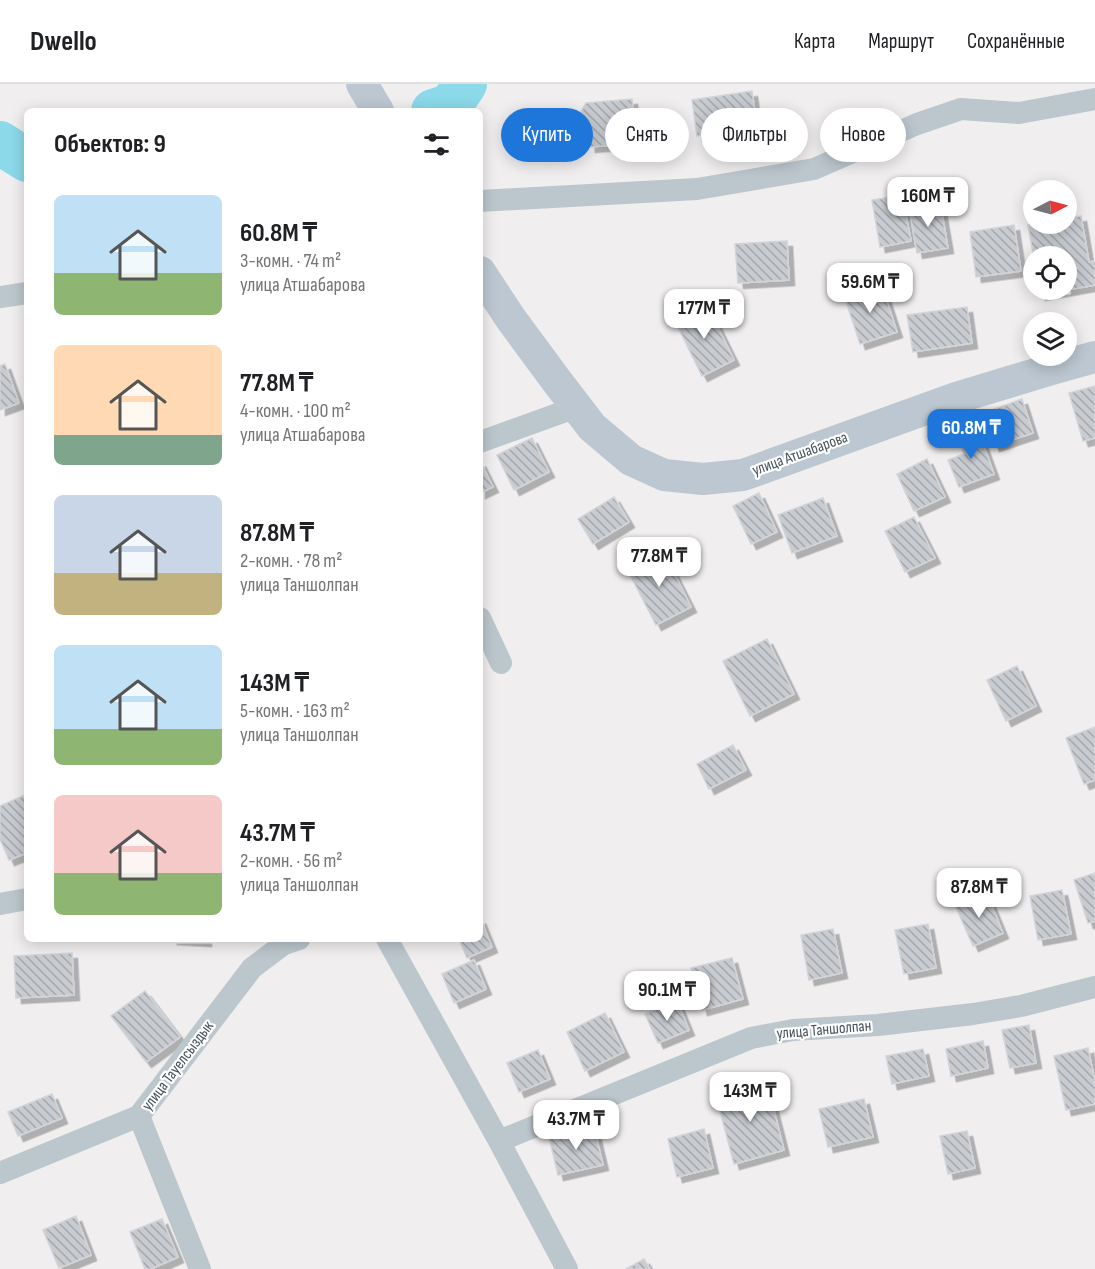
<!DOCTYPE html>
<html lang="ru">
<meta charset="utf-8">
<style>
body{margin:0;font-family:"Sofia Sans Condensed",sans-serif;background:#f2f2f2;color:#202124;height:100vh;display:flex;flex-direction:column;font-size:22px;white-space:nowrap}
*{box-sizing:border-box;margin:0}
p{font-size:20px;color:#757577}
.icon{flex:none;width:33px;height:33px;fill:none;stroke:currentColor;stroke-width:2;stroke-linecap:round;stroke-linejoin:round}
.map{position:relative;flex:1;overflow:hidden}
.side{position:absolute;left:24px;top:24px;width:459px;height:834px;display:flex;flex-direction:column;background:#fff;border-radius:9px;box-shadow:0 3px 15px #0003}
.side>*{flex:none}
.banner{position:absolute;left:501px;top:24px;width:504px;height:54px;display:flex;gap:12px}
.needle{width:39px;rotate:84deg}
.buttons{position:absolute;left:1023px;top:96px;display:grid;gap:12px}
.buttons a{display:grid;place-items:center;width:54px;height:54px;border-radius:50%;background:#fff;box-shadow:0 3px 15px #0003;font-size:30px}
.price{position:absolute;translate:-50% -51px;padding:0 14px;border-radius:12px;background:#fff;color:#222;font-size:20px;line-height:39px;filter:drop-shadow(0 2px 3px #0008)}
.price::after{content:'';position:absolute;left:50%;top:36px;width:18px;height:14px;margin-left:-9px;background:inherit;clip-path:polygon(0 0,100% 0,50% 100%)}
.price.active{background:#1e76da;color:#fff}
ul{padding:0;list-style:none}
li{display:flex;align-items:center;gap:18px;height:150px;padding:0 30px}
li span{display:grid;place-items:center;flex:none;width:168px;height:120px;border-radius:9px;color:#555}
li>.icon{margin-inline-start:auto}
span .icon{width:72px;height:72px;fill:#fffc;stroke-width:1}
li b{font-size:26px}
h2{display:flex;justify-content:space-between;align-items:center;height:72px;padding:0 30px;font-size:26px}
.tag{padding:0 21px;border-radius:27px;background:#fff;box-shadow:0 3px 15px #0003;font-size:21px;line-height:54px}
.tag.active{background:#1e76da;color:#fff}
header{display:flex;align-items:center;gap:36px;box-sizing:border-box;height:84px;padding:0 30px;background:#fff;border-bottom:2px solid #e0e0e0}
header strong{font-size:28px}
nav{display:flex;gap:33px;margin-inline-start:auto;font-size:21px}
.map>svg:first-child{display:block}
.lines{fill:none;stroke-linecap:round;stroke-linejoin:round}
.river{stroke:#8bd9e9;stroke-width:44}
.building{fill:url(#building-back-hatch);stroke:#d2d4d9;stroke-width:1.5;filter:url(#shadow)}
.minor{stroke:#bcc6cd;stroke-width:22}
.secondary{stroke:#bcc7d1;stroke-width:32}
.labels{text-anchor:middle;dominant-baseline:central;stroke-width:4.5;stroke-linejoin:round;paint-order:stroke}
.street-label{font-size:16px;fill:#46525b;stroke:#fff}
</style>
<header>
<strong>Dwello</strong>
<nav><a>Карта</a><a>Маршрут</a><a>Сохранённые</a></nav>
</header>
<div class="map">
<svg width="1095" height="1185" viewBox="0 0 1095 1185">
<defs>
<pattern id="building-back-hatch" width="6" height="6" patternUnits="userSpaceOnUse" patternTransform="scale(1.5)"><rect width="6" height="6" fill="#c8cbd0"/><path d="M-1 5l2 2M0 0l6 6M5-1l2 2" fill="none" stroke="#a4a7ac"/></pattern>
<filter id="shadow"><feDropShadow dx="5.5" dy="5.5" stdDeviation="0" flood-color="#0004"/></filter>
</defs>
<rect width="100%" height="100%" fill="#f0eeee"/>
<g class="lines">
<path class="river" d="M 433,27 L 451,21 L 465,0
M 0,59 L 27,76"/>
</g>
<path class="building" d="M 752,7 L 757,43 L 697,52 L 692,16 Z
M 632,15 L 636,59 L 590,63 L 589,47 L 581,39 L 580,29 L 586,19 Z
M 902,111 L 911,157 L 880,163 L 872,116 Z
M 940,118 L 948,164 L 917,169 L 909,123 Z
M 1081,132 L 1089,178 L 1095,177 L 1095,201 L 1040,211 L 1039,206 L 1066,206 L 1066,172 L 1034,172 L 1034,175 L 1028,141 L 1036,140 L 1066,140 L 1066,134 Z
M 1014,141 L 1021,187 L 976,193 L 970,148 Z
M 787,157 L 789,196 L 738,199 L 735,160 Z
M 881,199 L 897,248 L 860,260 L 844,211 Z
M 707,221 L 734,276 L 702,292 L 675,237 Z
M 967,223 L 972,259 L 913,268 L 907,231 Z
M 5,280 L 19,319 L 0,326 L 0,282 Z
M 1095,302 L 1095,354 L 1083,357 L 1069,309 Z
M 1022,315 L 1033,349 L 994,362 L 983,329 Z
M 978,346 L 994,390 L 959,403 L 948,376 L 964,370 L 958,353 Z
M 532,354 L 549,388 L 514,406 L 497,371 Z
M 927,375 L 945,413 L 914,427 L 897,390 Z
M 480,377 L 493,403 L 480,409 Z
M 759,409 L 777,448 L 751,460 L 733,422 Z
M 614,413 L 629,438 L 593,460 L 578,435 Z
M 823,414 L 837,452 L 792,469 L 778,431 Z
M 914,433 L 935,474 L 905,488 L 885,447 Z
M 663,467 L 691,523 L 656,541 L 627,485 Z
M 767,555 L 794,610 L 750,632 L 723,577 Z
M 1017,582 L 1036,622 L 1006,637 L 987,596 Z
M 1095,643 L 1095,696 L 1084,700 L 1066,654 Z
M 733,661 L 746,686 L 709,705 L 697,680 Z
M 25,711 L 27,715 L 27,769 L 9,776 L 0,755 L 0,722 Z
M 1095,789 L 1095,837 L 1088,839 L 1074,796 Z
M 1062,806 L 1071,850 L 1038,856 L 1030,812 Z
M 986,808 L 1003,849 L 973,862 L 955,821 Z
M 480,834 L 492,863 L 467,874 L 459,855 L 480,855 Z
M 928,840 L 936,884 L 904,890 L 895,846 Z
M 833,845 L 842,889 L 809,896 L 801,851 Z
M 171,855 L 206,855 L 206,857 Z
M 72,869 L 74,911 L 16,914 L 14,872 Z
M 732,874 L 743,915 L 702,926 L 691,884 Z
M 474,876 L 486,905 L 454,919 L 442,890 Z
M 145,907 L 180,953 L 146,978 L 111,932 Z
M 677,917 L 689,946 L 658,959 L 645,930 Z
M 605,929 L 624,968 L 585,987 L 567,948 Z
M 1029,941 L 1036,979 L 1010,984 L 1002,946 Z
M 983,957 L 988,984 L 951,992 L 946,965 Z
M 1088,964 L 1095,998 L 1095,1020 L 1066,1026 L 1054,972 Z
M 923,965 L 929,992 L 892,1000 L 886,972 Z
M 538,966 L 550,995 L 519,1008 L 507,979 Z
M 767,999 L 784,1066 L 734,1080 L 716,1012 Z
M 52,1010 L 62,1034 L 18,1052 L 8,1028 Z
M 864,1015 L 873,1053 L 828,1063 L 819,1025 Z
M 594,1043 L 603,1081 L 558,1091 L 549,1053 Z
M 704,1045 L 713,1084 L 677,1093 L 668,1055 Z
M 967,1047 L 975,1084 L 948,1090 L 940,1052 Z
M 76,1132 L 91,1171 L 59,1184 L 43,1146 Z
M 162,1135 L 178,1173 L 151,1185 L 145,1185 L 130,1148 Z
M 644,1175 L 650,1185 L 626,1185 Z"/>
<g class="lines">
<path class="minor" d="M 480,117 L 697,105 L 814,85 L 917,40 L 961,25 L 1019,29 L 1095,15
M 0,213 L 27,209
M 480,358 L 577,323
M 480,534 L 501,579
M 0,820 L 27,815
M 387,855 L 499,1057 L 567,1185
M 139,1032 L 200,1185
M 499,1057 L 751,954 L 793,946 L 878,941 L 973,930 L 1021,922 L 1095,903
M 0,1089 L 139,1032 L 252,884 L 284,860 L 299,855"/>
<path class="secondary" d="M 362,0 L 378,27
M 480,188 L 511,235 L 556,296 L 592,343 L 631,376 L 664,391 L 703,395 L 743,391 L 956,314 L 1052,285 L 1095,273"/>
</g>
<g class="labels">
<g class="street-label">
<text transform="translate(800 370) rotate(-20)">улица Атшабарова</text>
<text transform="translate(824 946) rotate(-5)">улица Таншолпан</text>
<text transform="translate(178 982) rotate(-53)">улица Тауелсыздык</text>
</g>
</g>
</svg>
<div class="buttons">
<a><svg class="needle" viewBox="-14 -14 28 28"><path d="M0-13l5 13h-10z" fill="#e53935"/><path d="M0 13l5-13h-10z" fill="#757577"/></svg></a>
<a><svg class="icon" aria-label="locate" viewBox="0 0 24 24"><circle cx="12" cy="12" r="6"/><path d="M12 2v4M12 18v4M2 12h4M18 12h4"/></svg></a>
<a><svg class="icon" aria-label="layers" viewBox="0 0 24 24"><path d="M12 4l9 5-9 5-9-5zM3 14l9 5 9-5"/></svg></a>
</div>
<b class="price" style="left:928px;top:144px">160M ₸</b>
<b class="price" style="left:870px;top:230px">59.6M ₸</b>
<b class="price" style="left:704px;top:256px">177M ₸</b>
<b class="price active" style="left:971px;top:376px">60.8M ₸</b>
<b class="price" style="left:659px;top:504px">77.8M ₸</b>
<b class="price" style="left:979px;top:835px">87.8M ₸</b>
<b class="price" style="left:667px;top:938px">90.1M ₸</b>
<b class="price" style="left:750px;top:1039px">143M ₸</b>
<b class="price" style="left:576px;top:1067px">43.7M ₸</b>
<div class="banner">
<a class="tag active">Купить</a>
<a class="tag">Снять</a>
<a class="tag">Фильтры</a>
<a class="tag">Новое</a>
</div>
<section class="side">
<h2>Объектов: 9<svg class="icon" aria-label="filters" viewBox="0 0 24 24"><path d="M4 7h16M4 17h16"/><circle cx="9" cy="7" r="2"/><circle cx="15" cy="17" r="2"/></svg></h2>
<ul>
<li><span style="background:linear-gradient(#bfe0f5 65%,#8fb573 0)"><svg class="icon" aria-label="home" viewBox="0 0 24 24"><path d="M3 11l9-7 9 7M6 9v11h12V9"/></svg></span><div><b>60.8M ₸</b><p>3-комн. · 74 m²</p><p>улица Атшабарова</p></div></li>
<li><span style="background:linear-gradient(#ffd9b3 75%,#7fa58c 0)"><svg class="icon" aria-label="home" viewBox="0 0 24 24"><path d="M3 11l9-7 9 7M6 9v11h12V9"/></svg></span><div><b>77.8M ₸</b><p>4-комн. · 100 m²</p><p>улица Атшабарова</p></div></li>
<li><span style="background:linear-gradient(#c9d6e8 65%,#c2b280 0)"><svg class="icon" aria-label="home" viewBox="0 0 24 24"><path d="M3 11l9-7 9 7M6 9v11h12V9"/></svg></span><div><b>87.8M ₸</b><p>2-комн. · 78 m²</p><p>улица Таншолпан</p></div></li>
<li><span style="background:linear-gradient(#bfe0f5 70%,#8fb573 0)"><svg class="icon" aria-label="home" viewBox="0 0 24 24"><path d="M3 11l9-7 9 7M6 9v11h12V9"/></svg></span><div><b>143M ₸</b><p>5-комн. · 163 m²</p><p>улица Таншолпан</p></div></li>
<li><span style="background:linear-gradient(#f6c9c9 65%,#8fb573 0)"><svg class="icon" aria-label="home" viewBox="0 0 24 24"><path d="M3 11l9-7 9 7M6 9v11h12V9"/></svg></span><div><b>43.7M ₸</b><p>2-комн. · 56 m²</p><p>улица Таншолпан</p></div></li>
</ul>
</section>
</div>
